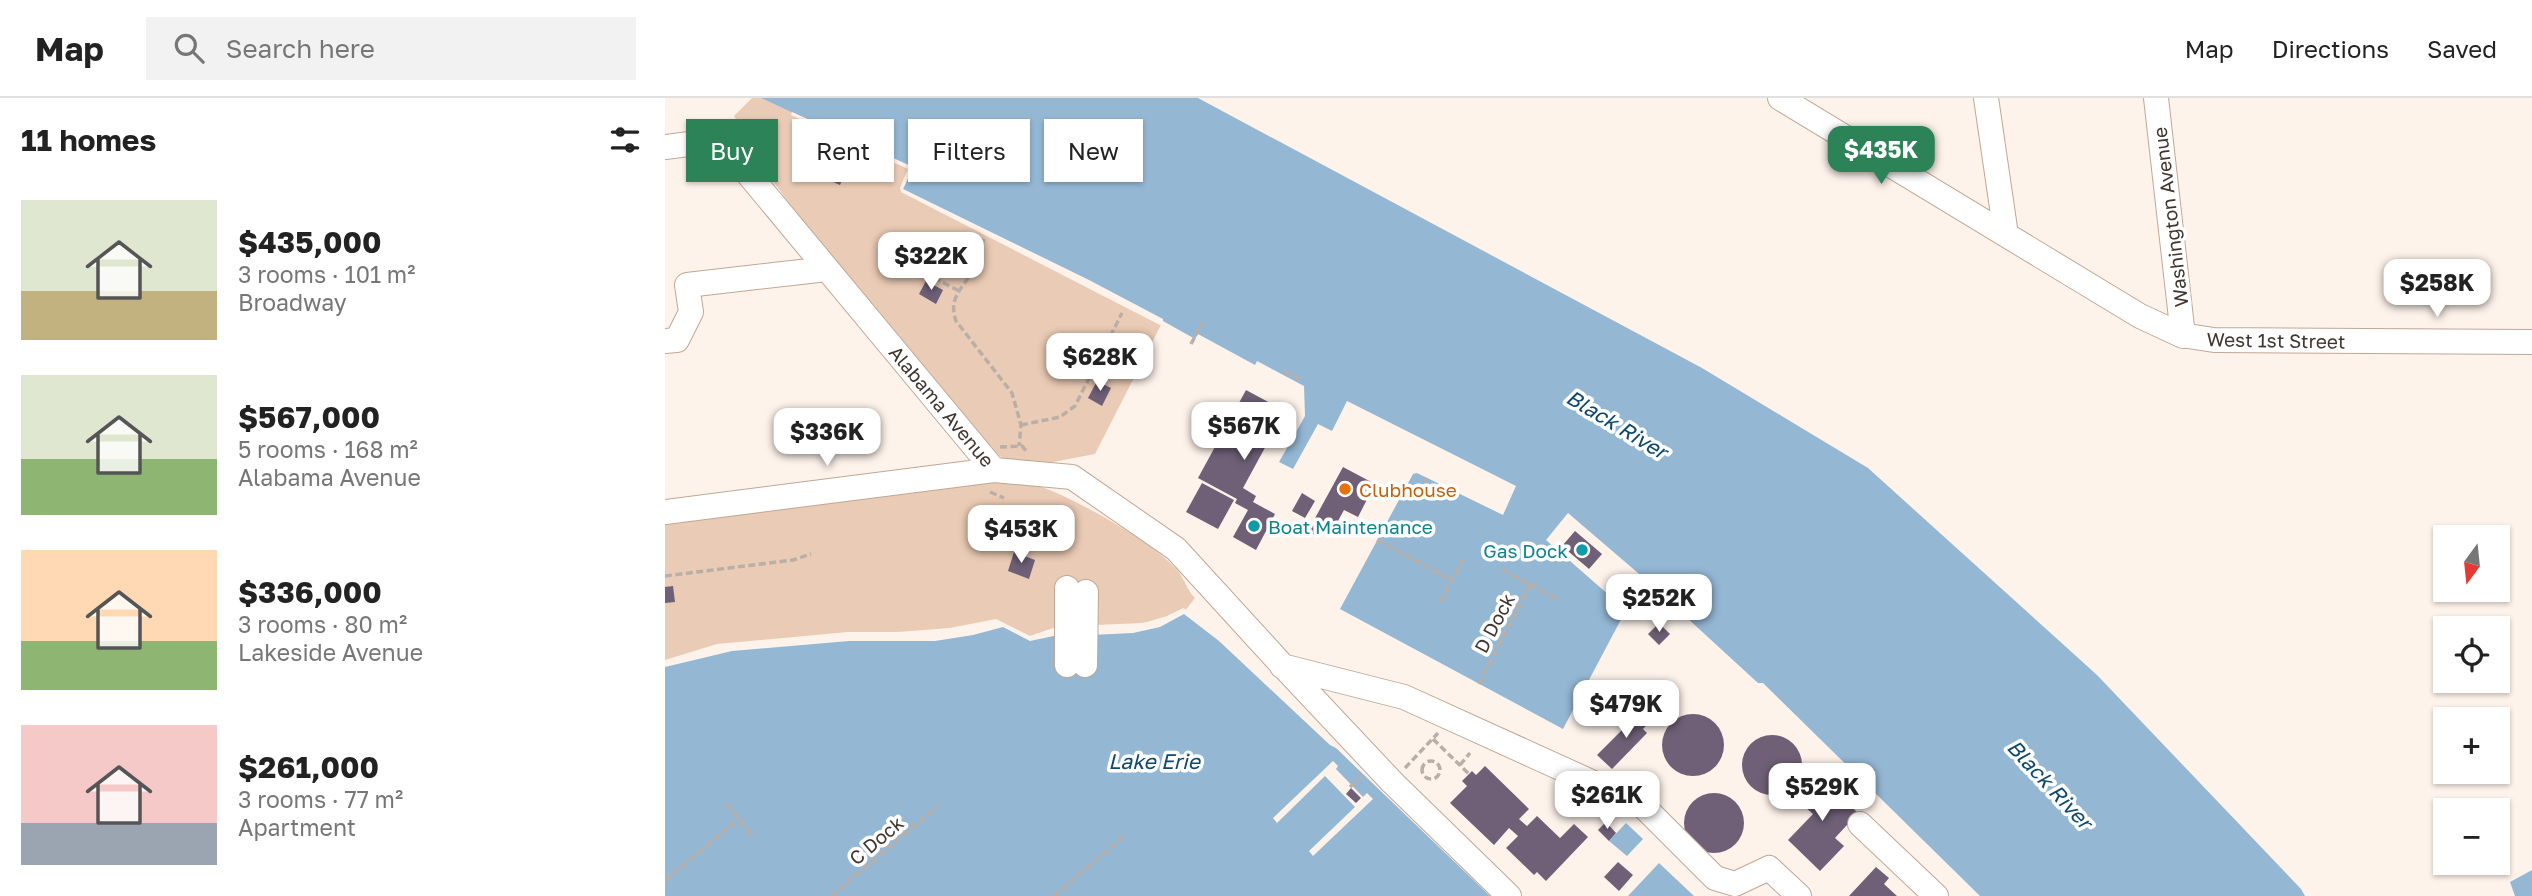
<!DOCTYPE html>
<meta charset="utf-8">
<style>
body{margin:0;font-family:"Golos Text",sans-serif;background:#f2f2f2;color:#222;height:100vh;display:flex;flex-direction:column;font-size:26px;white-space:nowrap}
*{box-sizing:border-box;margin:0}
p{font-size:23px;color:#767676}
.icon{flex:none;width:38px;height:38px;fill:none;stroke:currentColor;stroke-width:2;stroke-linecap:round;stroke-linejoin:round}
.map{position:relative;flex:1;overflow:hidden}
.drawer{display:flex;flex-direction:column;background:#fff;width:665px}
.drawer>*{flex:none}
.banner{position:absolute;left:21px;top:21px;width:665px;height:63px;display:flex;gap:14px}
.needle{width:46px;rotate:195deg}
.fabs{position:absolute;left:1768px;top:427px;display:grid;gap:14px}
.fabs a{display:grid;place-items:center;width:77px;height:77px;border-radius:0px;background:#fff;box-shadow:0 2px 5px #0004;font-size:35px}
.price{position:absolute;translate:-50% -60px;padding:0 16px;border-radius:14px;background:#fff;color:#222;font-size:23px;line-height:46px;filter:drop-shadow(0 2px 4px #0008)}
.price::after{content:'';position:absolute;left:50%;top:42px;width:21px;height:16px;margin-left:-10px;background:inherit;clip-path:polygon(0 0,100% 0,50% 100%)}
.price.current{background:#2b8357;color:#fff}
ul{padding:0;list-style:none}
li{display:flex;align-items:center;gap:21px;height:175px;padding:0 21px}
li span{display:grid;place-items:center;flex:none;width:196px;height:140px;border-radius:0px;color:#555}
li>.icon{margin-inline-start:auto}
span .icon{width:84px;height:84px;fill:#fffc;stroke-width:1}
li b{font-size:30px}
h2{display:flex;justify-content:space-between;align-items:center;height:84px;padding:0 21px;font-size:30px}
.pill{padding:0 24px;border-radius:0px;background:#fff;box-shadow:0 2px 5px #0004;font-size:24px;line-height:63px}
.pill.current{background:#2b8357;color:#fff}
header{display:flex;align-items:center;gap:42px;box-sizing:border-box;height:98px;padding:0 35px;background:#fff;border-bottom:2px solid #e0e0e0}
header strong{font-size:33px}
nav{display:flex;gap:38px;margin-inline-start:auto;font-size:24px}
.search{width:490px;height:63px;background:#f2f2f2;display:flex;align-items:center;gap:18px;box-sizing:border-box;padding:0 24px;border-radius:0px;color:#767676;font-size:26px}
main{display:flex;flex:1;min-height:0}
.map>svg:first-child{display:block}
.green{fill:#eacbb5}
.water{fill:#94b7d4}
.pier{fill:#fef3eb}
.building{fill:#6f6077}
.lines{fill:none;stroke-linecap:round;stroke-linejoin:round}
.minor-casing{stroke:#c1a795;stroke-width:26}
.path{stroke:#baafa7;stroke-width:3.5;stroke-dasharray:7 3.5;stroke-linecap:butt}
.minor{stroke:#fff;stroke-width:24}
.food-dot{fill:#e8710a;stroke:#fff;stroke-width:2.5}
.culture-dot{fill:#0f9aa8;stroke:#fff;stroke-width:2.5}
.labels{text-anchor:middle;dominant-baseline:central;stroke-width:7;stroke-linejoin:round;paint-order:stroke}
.street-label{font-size:19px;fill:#40352e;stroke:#fff}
.food-label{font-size:19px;fill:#c56008;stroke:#fff;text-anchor:start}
.culture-label{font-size:19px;fill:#0d838f;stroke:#fff;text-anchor:start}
.water-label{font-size:21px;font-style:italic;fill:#0d486e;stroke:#fff}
</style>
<header>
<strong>Map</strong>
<div class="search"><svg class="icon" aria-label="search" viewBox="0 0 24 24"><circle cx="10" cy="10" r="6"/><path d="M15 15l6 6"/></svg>Search here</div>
<nav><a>Map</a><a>Directions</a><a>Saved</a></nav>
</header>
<main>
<section class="drawer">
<h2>11 homes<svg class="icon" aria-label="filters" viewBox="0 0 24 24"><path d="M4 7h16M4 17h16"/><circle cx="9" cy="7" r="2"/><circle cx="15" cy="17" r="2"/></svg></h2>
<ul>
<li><span style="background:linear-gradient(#dfe7d0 65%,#c2b280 0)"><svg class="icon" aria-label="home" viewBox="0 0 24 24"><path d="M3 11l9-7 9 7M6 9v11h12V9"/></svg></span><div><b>$435,000</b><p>3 rooms · 101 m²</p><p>Broadway</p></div></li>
<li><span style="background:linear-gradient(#dfe7d0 60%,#8fb573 0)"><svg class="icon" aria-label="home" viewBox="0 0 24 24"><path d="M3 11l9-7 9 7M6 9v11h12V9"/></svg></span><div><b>$567,000</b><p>5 rooms · 168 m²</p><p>Alabama Avenue</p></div></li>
<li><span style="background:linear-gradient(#ffd9b3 65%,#8fb573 0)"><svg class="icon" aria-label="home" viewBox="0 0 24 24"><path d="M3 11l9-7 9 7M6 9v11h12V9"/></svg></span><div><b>$336,000</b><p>3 rooms · 80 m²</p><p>Lakeside Avenue</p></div></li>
<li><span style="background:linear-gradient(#f6c9c9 70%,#9aa5b1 0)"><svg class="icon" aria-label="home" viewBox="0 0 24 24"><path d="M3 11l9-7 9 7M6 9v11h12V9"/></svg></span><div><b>$261,000</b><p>3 rooms · 77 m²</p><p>Apartment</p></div></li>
</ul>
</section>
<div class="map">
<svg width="1867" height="798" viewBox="0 0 1867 798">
<rect width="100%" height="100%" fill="#fef3eb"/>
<path class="green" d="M 87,0 L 96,0 L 215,53 L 498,223 L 430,356 L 383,365 L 344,364 L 330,355 L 137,123 L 100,72 L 69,18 Z
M 321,384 C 335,384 350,382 364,385 C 399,393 490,445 513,473 C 520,482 522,492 530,500 L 520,513 L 503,521 L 365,541 L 0,566 L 0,425 Z"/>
<path class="water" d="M 96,0 L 533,0 L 1037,270 L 1203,370 L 1432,577 L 1636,791 L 1640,798 L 1315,798 L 1098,585 L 1093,585 L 973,475 L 903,415 L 881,442 L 961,512 L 898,631 L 675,511 L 748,376 L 752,375 L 838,417 L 851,388 L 682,303 L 667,333 L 653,326 L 628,371 L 614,364 L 640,318 L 639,288 L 592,263 L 590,267 L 533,236 L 530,241 L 238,91 L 248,70 Z
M 520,513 L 544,528 L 825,798 L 0,798 L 0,566 L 52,549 L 233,537 L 331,525 L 365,541 L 397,530 L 479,528 Z
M 961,725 L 978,741 L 962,758 L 944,743 Z
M 994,765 L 1029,798 L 963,798 Z
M 1867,772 L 1867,798 L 1850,798 L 1845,784 Z"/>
<path class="pier" d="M 127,14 L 248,69 L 238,91 L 424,182 L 498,221 L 498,223 L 530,241 L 528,244 L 236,94 L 235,90 L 243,71 L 126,17 Z
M 518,510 L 546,525 L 675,652 L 665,647 L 554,543 L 519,516 L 495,529 L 468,535 L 426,537 L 430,527 L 479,525 L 502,518 Z
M 331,521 L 365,538 L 394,528 L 398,536 L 365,543 L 338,529 L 308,537 L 270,543 L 184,543 L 67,553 L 0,569 L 0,562 L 52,546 L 183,534 L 233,534 L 285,530 Z
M 668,663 L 673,668 L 671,671 L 698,699 L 702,695 L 708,701 L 648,758 L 644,753 L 690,709 L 660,678 L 612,725 L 608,720 Z"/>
<path class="building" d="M 156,48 L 186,60 L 175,87 L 145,74 Z
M 261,183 L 278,192 L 271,206 L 254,196 Z
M 432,283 L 446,290 L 437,308 L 423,300 Z
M 581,292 L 620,313 L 578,390 L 591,398 L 588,404 L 610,416 L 591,452 L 568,439 L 583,412 L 570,405 L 572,401 L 533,380 Z
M 678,369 L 710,386 L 693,419 L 679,412 L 668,432 L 649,422 Z
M 537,385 L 569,402 L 553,431 L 521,414 Z
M 637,395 L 650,403 L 640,420 L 627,413 Z
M 645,426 L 657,432 L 653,439 L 641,433 Z
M 910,433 L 937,456 L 924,471 L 897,448 Z
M 349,454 L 370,462 L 364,481 L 343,473 Z
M 8,488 L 10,504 L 0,505 L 0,489 Z
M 994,525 L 1005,536 L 994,547 L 983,536 Z
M 979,610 L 989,619 L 978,631 L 982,635 L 947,671 L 932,657 Z
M997 647a31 31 0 1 1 62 0a31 31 0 1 1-62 0Z
M1077 667a30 30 0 1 1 60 0a30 30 0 1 1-60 0Z
M 820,668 L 864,711 L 854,721 L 862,728 L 872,718 L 895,740 L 909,726 L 923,739 L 881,783 L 872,774 L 869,777 L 841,750 L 853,738 L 844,730 L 829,747 L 785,705 L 802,688 L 797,683 L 807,673 L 811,677 Z
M 1153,677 L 1193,715 L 1170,740 L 1179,748 L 1155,773 L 1123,742 L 1148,716 L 1131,701 Z
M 686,690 L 696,700 L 691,705 L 681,696 Z
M1019 725a30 30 0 1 1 60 0a30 30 0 1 1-60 0Z
M 941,724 L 951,735 L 944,743 L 933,732 Z
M 953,764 L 968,777 L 954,793 L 939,779 Z
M 1211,769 L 1224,780 L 1219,786 L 1232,798 L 1184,798 Z"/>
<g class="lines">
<g class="minor-casing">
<path id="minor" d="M 1115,0 L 1475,218 L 1516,237 L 1549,242 L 1867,244
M 1321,0 L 1341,137
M 1491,0 L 1518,238
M 0,49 L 55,42 L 329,372
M 0,243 L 12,242 L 26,214 L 22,187 L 162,171
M 0,414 L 329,372 L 407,379 L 511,451 L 617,567 L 727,684 L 844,798
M 402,567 L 402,490
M 420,567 L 421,494
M 617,568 L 739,599 L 977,707 L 1050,780 L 1070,786 L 1104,770 L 1134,798
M 1195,726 L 1271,798"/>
</g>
<path class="path" d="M 319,141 C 314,151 313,163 308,172 C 297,192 283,199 291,223 L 347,295 L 356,327 L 354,348
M 241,165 L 294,193
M 526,246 L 538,224
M 619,273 L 634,281
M 356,327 L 395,319 L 410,308 L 457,215
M 335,349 L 357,348 L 363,355
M 325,394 L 339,400
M 749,403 L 762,380
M 712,442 L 787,482
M 838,472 L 892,501
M 0,478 L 128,462 L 146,456
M 775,504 L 798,462
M 814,586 L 865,487
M 768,641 L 804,676
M757 672a9 9 0 1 1 18 0a9 9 0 1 1-18 0Z
M 795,667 L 805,655
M 740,670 L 773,635
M 685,689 L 696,679
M 62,706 L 89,740
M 0,782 L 74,721
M 166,798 L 274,707
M 389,798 L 458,739"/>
<use href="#minor" class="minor"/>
</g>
<circle class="food-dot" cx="680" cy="391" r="7"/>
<g class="culture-dot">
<circle cx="589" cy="428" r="7"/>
<circle cx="917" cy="452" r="7"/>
</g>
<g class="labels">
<g class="street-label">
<text transform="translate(1505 119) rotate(-97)">Washington Avenue</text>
<text transform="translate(1611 242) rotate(1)">West 1st Street</text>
<text transform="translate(277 308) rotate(50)">Alabama Avenue</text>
<text transform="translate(829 525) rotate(-62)">D Dock</text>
<text transform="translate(211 742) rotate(-40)">C Dock</text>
</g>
<g class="food-label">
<text x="694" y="391">Clubhouse</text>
</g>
<g class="culture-label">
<text x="603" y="428">Boat Maintenance</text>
<text x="903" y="452" text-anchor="end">Gas Dock</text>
</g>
<g class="water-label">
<text transform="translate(952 326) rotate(31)">Black River</text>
<text x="489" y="663">Lake Erie</text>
<text transform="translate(1385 686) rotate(47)">Black River</text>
</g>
</g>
</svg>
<div class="fabs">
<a><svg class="needle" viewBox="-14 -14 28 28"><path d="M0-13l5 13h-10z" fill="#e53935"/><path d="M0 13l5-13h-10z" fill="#767676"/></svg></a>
<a><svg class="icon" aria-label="locate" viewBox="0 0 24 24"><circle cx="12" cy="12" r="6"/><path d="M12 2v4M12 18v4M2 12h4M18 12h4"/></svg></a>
<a>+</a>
<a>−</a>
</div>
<b class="price current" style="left:1216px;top:88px">$435K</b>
<b class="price" style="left:266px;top:194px">$322K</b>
<b class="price" style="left:1772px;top:221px">$258K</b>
<b class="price" style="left:435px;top:295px">$628K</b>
<b class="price" style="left:579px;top:364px">$567K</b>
<b class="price" style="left:162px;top:370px">$336K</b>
<b class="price" style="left:356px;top:467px">$453K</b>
<b class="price" style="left:994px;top:536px">$252K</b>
<b class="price" style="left:961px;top:642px">$479K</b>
<b class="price" style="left:1157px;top:725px">$529K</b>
<b class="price" style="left:942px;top:733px">$261K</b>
<div class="banner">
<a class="pill current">Buy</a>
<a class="pill">Rent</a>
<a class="pill">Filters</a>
<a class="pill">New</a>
</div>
</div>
</main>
